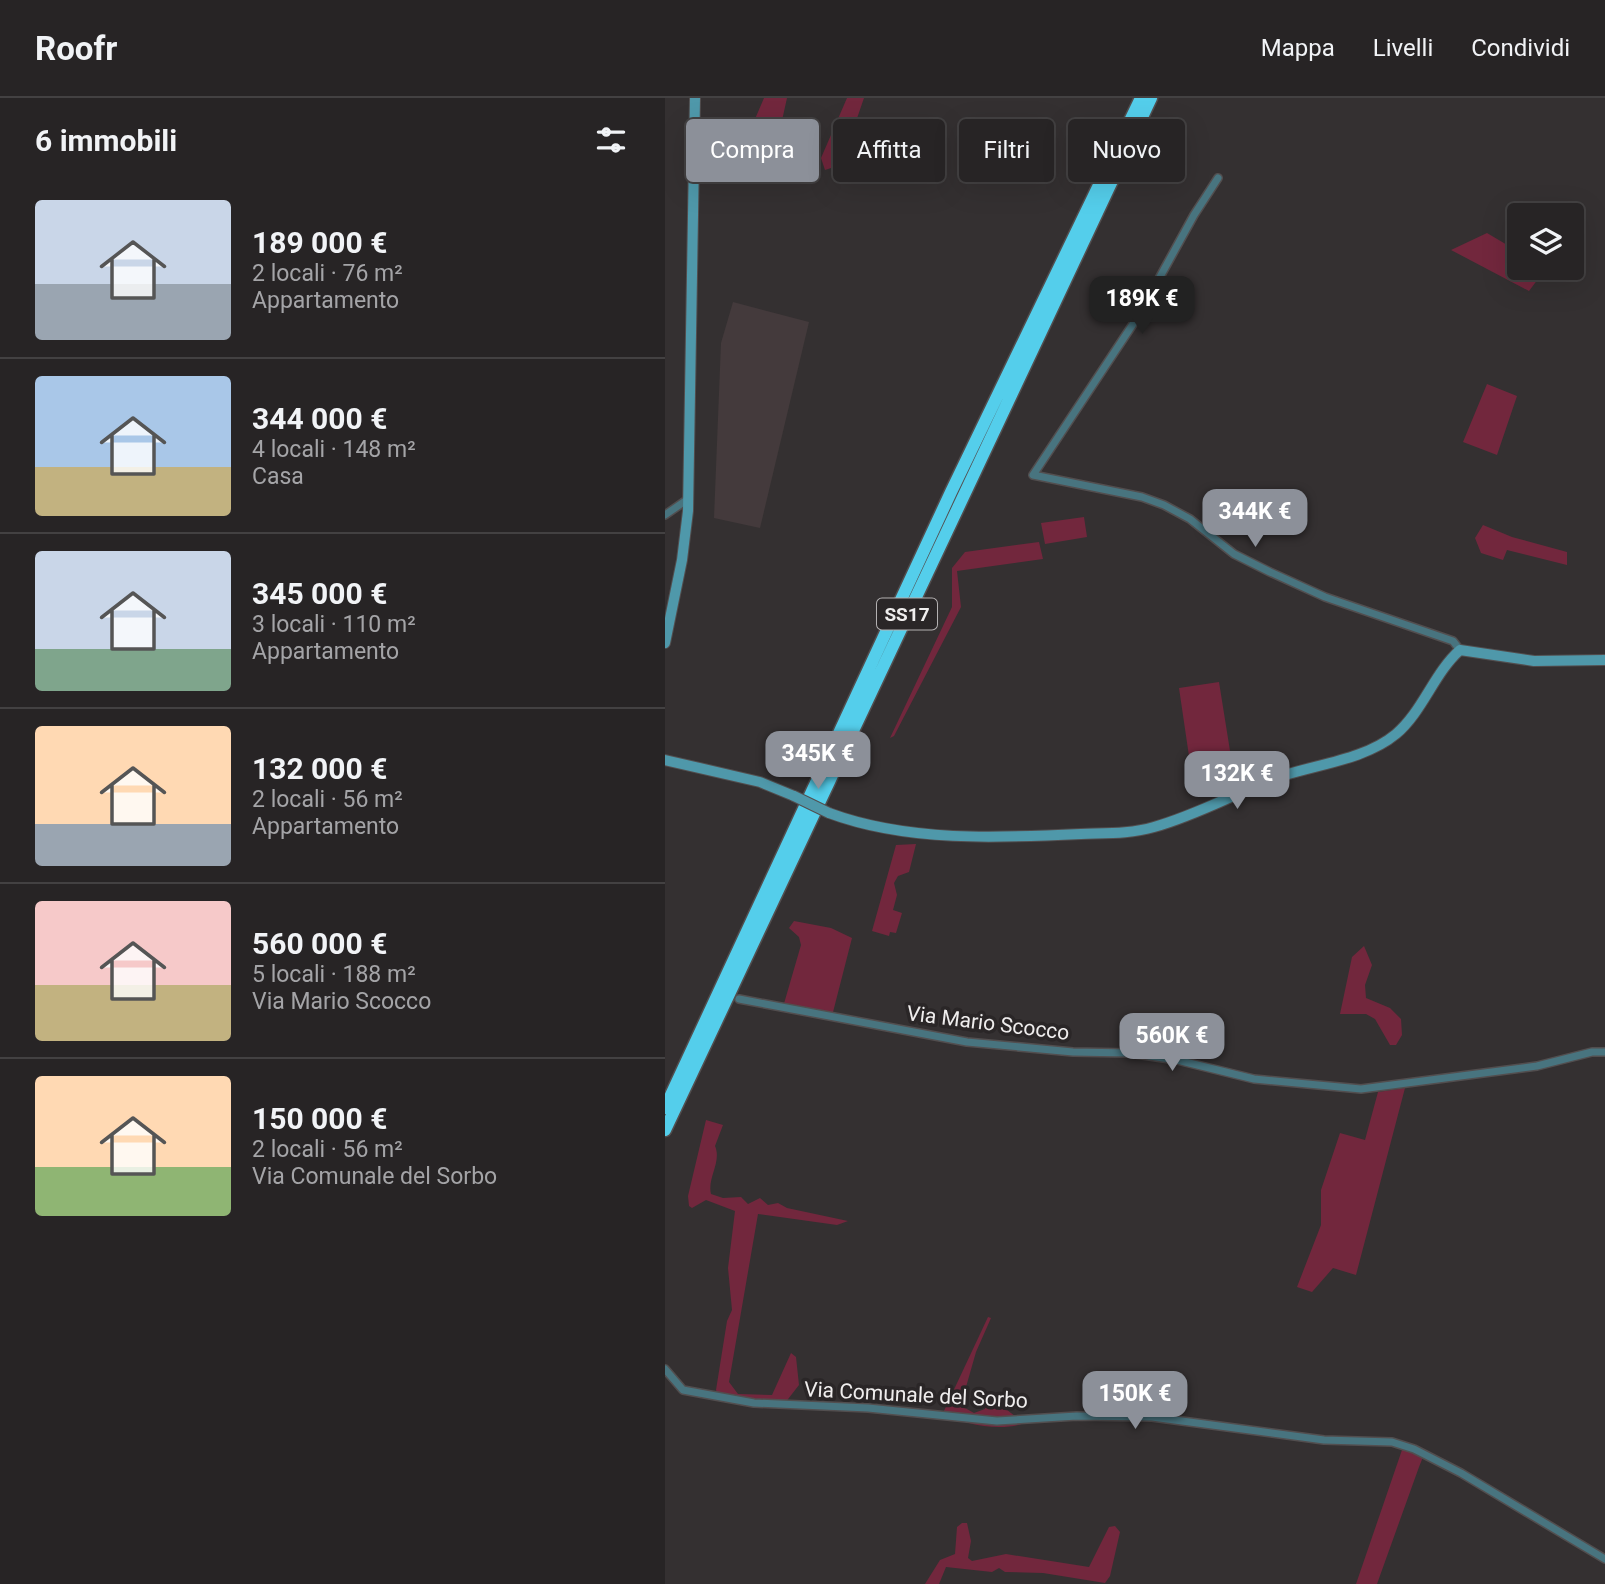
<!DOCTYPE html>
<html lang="it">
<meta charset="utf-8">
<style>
body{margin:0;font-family:Roboto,sans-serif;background:#2f2c2d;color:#f1f3f6;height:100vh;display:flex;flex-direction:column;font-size:26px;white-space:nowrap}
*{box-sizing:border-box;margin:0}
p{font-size:23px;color:#a4a4a7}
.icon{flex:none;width:38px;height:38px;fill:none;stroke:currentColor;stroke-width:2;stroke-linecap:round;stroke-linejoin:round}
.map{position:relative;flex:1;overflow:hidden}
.details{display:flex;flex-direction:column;background:#272425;width:665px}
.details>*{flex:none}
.banner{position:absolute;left:21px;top:21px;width:665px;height:63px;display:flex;gap:14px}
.buttons{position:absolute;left:842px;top:105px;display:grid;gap:14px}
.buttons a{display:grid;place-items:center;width:77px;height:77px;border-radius:7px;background:#272425;box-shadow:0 7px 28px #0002,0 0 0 2px #434142;font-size:35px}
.price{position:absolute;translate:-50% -60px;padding:0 16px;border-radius:14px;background:#8c9099;color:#fff;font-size:23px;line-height:46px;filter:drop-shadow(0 2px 4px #0008)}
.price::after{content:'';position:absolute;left:50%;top:42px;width:21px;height:16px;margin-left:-10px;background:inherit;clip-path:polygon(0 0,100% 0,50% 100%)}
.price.active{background:#222;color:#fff}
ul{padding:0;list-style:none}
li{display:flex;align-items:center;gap:21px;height:175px;padding:0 35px}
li+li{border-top:2px solid #434142}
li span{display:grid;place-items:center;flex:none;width:196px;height:140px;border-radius:7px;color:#555}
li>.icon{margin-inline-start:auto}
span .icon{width:84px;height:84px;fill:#fffc;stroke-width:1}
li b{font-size:30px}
h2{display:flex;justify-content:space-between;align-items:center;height:84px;padding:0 35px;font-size:30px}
.pill{padding:0 24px;border-radius:7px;background:#272425;box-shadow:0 7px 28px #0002,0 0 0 2px #434142;font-size:24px;line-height:63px}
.pill.active{background:#8c9099;color:#fff}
header{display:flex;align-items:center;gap:42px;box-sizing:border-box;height:98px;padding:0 35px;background:#272425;border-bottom:2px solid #434142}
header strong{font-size:33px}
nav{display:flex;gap:38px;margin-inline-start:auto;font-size:24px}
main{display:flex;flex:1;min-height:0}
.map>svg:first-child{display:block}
.built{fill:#443a3c}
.green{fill:#72273d}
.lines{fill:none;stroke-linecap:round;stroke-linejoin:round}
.street-casing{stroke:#524e4f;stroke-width:10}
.secondary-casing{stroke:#524e4f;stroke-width:12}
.highway-casing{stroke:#524e4f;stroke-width:15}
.street{stroke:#48747f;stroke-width:7}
.secondary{stroke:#4f98aa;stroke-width:10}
.highway{stroke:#54ceeb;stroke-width:12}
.secondary-bridge-casing{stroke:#524e4f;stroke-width:12;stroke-linecap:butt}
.secondary-bridge{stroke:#4f98aa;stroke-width:10}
.labels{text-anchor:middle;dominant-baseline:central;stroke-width:7;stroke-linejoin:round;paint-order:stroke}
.shield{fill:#2a2627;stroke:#b4b1b2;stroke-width:2}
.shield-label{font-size:19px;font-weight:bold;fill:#efeded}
.street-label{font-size:21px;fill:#efeded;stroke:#2a2627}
</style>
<header>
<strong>Roofr</strong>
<nav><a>Mappa</a><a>Livelli</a><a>Condividi</a></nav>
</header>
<main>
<section class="details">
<h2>6 immobili<svg class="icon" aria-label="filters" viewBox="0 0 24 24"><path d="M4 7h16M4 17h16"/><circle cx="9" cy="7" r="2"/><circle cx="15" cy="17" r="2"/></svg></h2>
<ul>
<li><span style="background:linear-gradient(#c9d6e8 60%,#9aa5b1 0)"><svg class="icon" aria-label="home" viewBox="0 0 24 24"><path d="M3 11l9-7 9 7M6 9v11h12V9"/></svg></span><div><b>189 000 €</b><p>2 locali · 76 m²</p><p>Appartamento</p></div></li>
<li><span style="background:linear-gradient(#a9c7e8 65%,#c2b280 0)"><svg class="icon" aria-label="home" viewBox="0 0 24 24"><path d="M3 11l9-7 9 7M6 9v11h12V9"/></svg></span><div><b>344 000 €</b><p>4 locali · 148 m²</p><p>Casa</p></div></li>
<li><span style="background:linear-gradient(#c9d6e8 70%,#7fa58c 0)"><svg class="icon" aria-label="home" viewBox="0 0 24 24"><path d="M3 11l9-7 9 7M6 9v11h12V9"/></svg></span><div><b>345 000 €</b><p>3 locali · 110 m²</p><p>Appartamento</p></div></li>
<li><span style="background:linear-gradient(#ffd9b3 70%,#9aa5b1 0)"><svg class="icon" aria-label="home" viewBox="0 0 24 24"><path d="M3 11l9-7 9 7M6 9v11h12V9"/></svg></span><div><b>132 000 €</b><p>2 locali · 56 m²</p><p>Appartamento</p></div></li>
<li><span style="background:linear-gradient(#f6c9c9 60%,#c2b280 0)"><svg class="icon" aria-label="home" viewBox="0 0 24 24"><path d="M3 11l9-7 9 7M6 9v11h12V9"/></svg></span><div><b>560 000 €</b><p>5 locali · 188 m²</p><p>Via Mario Scocco</p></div></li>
<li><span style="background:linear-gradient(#ffd9b3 65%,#8fb573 0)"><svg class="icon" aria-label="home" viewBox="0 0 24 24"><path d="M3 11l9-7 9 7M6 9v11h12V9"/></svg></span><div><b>150 000 €</b><p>2 locali · 56 m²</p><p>Via Comunale del Sorbo</p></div></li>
</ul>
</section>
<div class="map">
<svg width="940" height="1486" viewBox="0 0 940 1486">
<rect width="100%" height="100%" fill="#343031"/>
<path class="built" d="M 68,204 L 144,224 L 95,430 L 49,420 L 56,245 Z"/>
<path class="green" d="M 99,0 L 122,0 L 108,63 L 95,72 L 84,66 L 78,49 Z
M 182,0 L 199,0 L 179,58 L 172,68 L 160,72 L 156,60 Z
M 822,135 L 854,154 L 854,170 L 874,170 L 873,181 L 864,193 L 786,152 Z
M 822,286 L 852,298 L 832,357 L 798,344 Z
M 419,419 L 422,439 L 380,446 L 376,425 Z
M 818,427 L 847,439 L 902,454 L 902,467 L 842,452 L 838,462 L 816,455 L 810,440 Z
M 374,444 L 378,461 L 292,473 L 296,509 L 229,638 L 225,640 L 287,509 L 287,470 L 300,454 Z
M 554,584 L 566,659 L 525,665 L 514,590 Z
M 251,746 L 244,774 L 233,778 L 229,785 L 232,797 L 228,812 L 237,815 L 231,835 L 225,834 L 224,838 L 207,833 L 231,747 Z
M 129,823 L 166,830 L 187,840 L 167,918 L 118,909 L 136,847 L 134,839 L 124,830 Z
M 699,848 L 707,867 L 700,887 L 701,900 L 725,910 L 736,921 L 737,937 L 731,947 L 725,947 L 710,921 L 701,916 L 675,916 L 687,859 Z
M 740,990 L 691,1177 L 668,1170 L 647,1194 L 632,1189 L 656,1127 L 656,1092 L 675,1035 L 700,1042 L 713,994 Z
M 41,1022 L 58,1027 L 50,1048 C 57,1064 42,1080 46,1096 L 58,1100 L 76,1099 L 83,1106 L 95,1100 L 103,1107 L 113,1105 L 122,1110 L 183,1123 L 172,1127 L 93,1116 L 64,1284 L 73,1296 L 107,1297 L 126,1255 L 131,1259 L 134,1287 L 120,1305 L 53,1299 L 51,1292 L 62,1223 L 67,1212 L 63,1170 L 70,1113 L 41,1102 L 27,1110 L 24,1108 L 23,1098 Z
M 323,1219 L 326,1220 L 311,1254 L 297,1303 L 300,1310 L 309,1315 L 320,1311 L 323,1297 C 338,1303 341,1316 356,1320 L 359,1325 C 338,1334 297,1327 278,1315 Z
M 738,1349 L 758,1359 L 754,1369 L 712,1486 L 691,1486 Z
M 297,1425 L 302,1425 L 306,1443 L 303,1460 L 307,1463 L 341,1456 L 424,1469 L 444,1429 L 450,1428 L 455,1434 L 445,1478 L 440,1485 L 378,1475 L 340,1474 L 334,1470 L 327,1474 L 281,1469 L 274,1486 L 260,1486 L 275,1462 L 290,1456 L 292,1429 Z"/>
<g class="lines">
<g class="street-casing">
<path id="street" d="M 553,80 L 529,117 L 474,217 L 368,377 L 477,399 L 499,407 L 525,421 L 569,456 L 605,474 L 660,499 L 788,543 L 795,552
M 0,417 L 23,401
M 74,901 L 302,944 L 408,954 L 464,955 L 512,962 L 589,981 L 696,991 L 872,968 L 927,954 L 940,954
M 0,1271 L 18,1292 L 89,1305 L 203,1310 L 332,1323 L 412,1318 L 487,1319 L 659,1342 L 727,1344 L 749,1351 L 796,1375 L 940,1461"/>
</g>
<g class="secondary-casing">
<path id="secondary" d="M 0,545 L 17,462 L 23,413 L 30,0
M 0,662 L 95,684 L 129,698
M 164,715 C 242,744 333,740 416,736 C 440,735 465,736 489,729 C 533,717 574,693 617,678 C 654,666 701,661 731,636 C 758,613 769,575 795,552 L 869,563 L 940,562"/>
</g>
<g class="highway-casing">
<path id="highway" d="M 0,1010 L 286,394 L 476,0
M 0,1032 L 486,0"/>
</g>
<use href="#street" class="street"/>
<use href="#secondary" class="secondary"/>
<use href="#highway" class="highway"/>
<g class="secondary-bridge-casing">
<path id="secondary-bridge" d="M 129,698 L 164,715"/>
</g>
<use href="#secondary-bridge" class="secondary-bridge"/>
</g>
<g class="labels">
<rect class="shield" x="212" y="500.5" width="60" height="31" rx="5"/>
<g class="shield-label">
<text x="242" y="516">SS17</text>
</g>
<g class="street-label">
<text transform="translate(323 925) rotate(7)">Via Mario Scocco</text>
<text transform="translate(251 1297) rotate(3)">Via Comunale del Sorbo</text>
</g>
</g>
</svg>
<div class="buttons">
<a><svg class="icon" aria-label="layers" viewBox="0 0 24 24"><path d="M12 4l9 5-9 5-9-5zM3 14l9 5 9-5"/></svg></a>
</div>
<b class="price active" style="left:477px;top:238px">189K €</b>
<b class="price" style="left:590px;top:451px">344K €</b>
<b class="price" style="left:153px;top:693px">345K €</b>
<b class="price" style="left:572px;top:713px">132K €</b>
<b class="price" style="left:507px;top:975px">560K €</b>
<b class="price" style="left:470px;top:1333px">150K €</b>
<div class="banner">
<a class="pill active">Compra</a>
<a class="pill">Affitta</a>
<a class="pill">Filtri</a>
<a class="pill">Nuovo</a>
</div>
</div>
</main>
